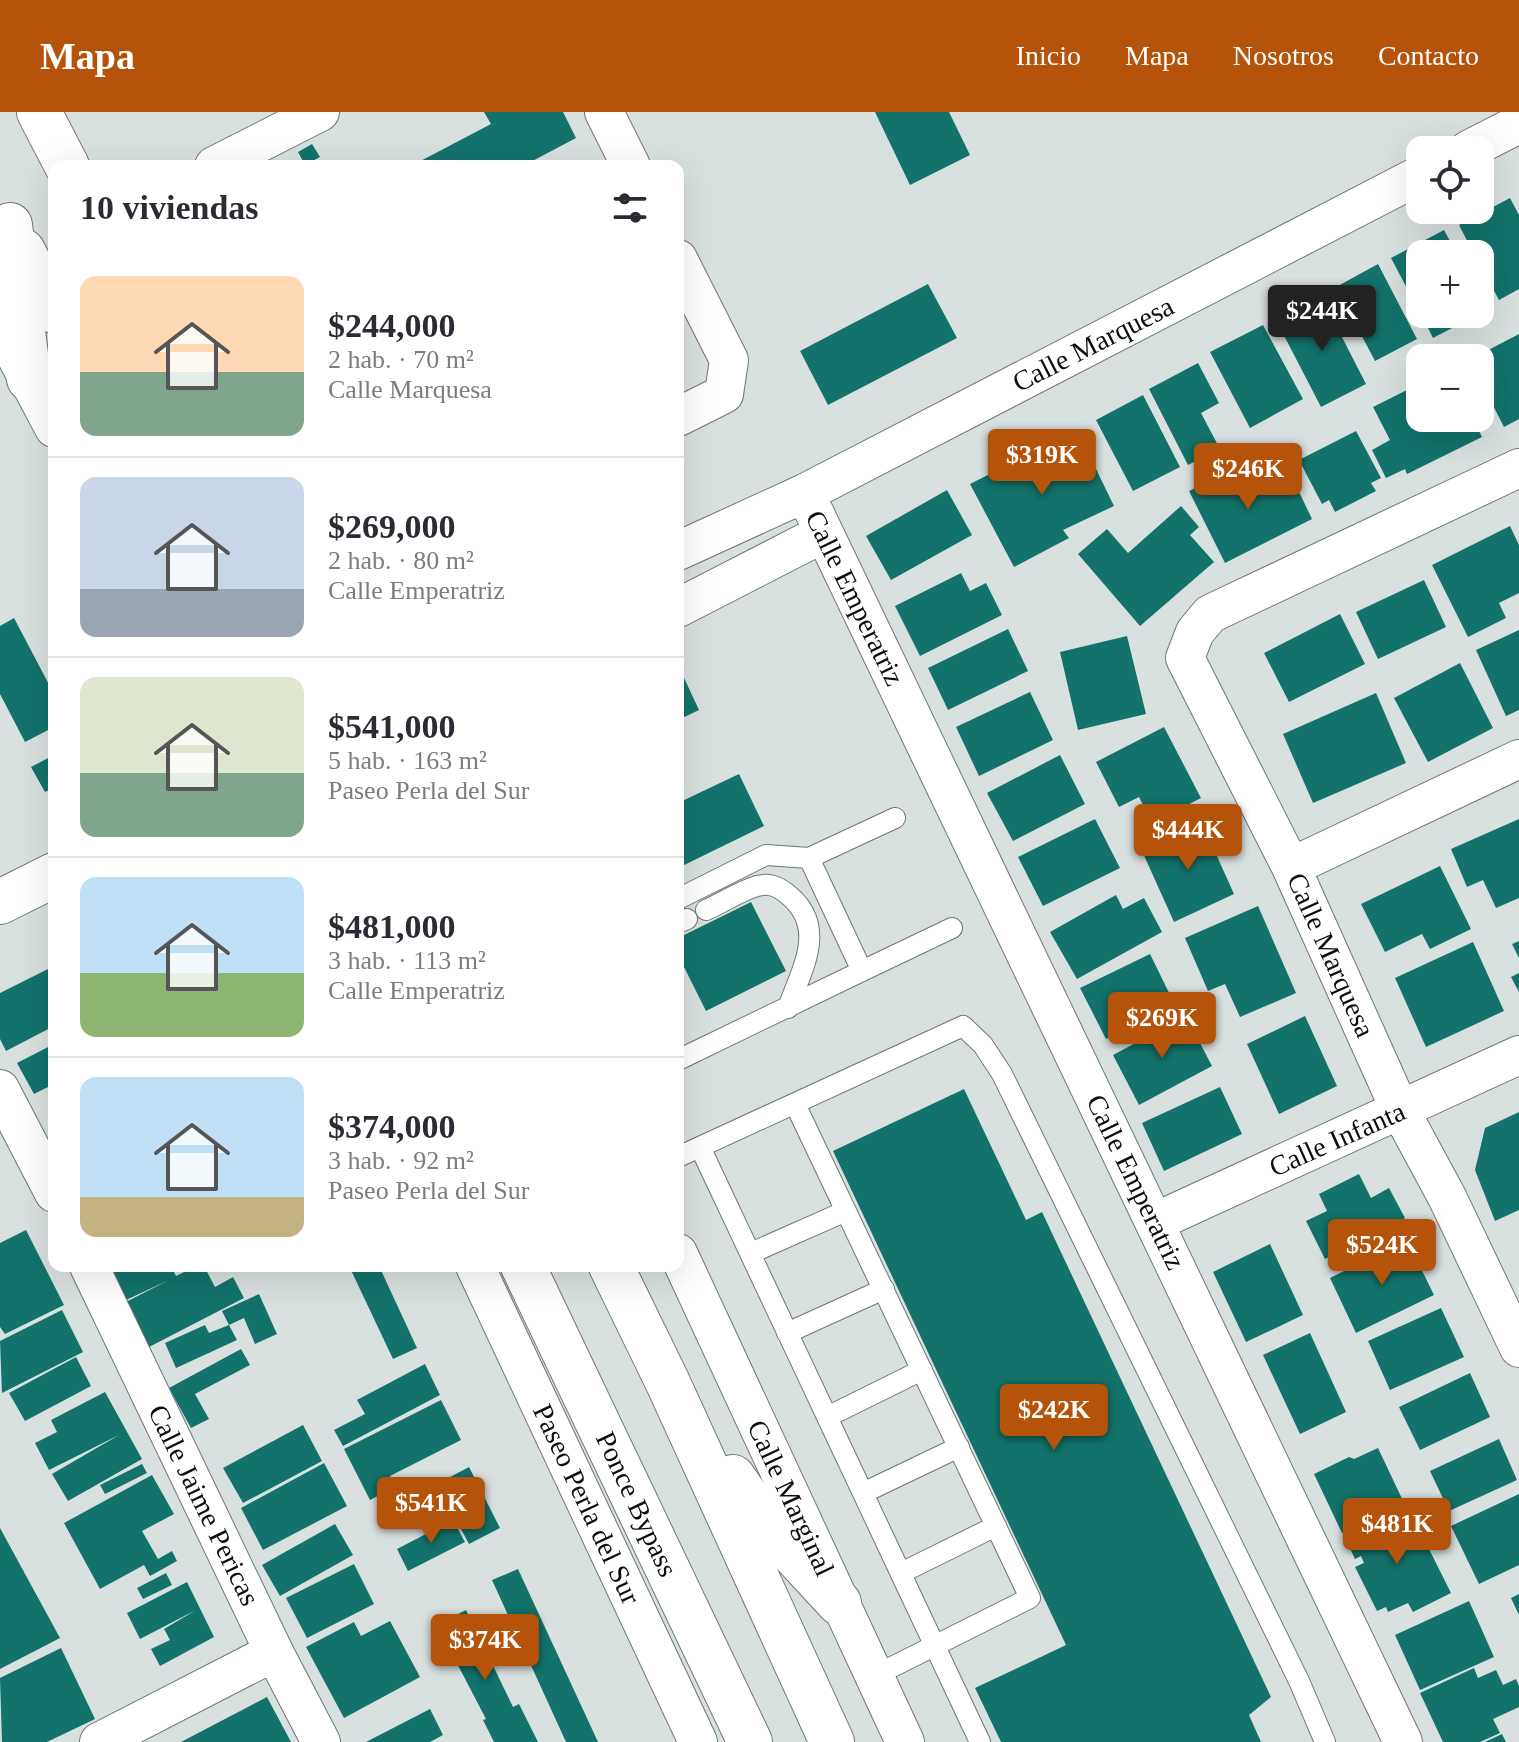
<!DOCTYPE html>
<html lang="es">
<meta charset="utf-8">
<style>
body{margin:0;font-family:"Times New Roman",serif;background:#f7f7f7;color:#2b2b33;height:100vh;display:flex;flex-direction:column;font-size:30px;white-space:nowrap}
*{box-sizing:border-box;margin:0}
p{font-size:26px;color:#7c7c81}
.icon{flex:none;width:44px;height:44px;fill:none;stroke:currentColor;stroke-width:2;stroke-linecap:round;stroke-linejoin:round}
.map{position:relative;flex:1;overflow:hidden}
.side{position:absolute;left:48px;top:48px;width:636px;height:1112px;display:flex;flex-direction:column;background:#fff;border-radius:16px;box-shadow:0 8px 32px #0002}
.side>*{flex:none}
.fabs{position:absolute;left:1406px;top:24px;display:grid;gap:16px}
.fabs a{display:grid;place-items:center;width:88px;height:88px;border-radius:16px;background:#fff;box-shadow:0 8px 32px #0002;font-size:40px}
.price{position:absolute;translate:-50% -68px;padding:0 18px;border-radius:8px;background:#b45309;color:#fff;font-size:26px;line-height:52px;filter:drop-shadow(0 2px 4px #0008)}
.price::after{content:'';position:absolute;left:50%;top:48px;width:24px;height:18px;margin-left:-12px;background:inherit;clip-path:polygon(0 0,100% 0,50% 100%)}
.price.selected{background:#222;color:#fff}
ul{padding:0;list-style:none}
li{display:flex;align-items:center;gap:24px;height:200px;padding:0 32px}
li+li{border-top:2px solid #e1e1e2}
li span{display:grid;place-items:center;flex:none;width:224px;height:160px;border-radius:16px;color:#555}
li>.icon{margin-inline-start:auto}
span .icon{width:96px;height:96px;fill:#fffc;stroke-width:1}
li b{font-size:34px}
h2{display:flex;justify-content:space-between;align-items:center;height:96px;padding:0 32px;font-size:34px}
header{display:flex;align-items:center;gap:48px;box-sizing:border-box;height:112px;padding:0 40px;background:#b45309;color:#fff}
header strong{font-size:38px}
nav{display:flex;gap:44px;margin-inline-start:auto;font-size:28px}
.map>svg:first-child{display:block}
.building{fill:#13736b}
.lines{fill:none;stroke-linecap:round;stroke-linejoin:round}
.service-casing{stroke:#6f7675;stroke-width:22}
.minor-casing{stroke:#6f7675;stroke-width:40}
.tertiary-casing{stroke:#6f7675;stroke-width:46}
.trunk-casing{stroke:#6f7675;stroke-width:46}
.service{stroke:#fff;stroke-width:20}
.minor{stroke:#fff;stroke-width:38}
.tertiary{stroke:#fff;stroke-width:44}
.trunk{stroke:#fff;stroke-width:44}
.labels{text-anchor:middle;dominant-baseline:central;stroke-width:6;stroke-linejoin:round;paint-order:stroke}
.street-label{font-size:28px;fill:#0b0e0d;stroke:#fff}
</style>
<header>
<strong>Mapa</strong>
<nav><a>Inicio</a><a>Mapa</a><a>Nosotros</a><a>Contacto</a></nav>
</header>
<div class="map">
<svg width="1519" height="1630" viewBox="0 0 1519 1630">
<rect width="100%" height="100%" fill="#d9e1e0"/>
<path class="building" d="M 484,0 L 563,0 L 576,26 L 523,54 L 411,54 L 491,12 Z
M 875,0 L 949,0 L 970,43 L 910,73 Z
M 312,32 L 320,45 L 305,53 L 298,40 Z
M 1510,86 L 1519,103 L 1519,177 L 1499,188 L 1480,153 L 1480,142 L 1474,142 L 1459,113 Z
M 1444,118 L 1457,142 L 1420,142 L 1420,201 L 1391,146 Z
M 1378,152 L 1417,227 L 1375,249 L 1336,175 Z
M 928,172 L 957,226 L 828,293 L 800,239 Z
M 1322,186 L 1366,272 L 1321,295 L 1277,210 Z
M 1421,202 L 1479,202 L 1433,226 Z
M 1263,213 L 1303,287 L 1250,316 L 1210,240 Z
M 1519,222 L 1519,307 L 1504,315 L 1480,268 L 1480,246 L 1473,246 Z
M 1198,251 L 1219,291 L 1201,301 L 1220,337 L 1188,353 L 1149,277 Z
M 1409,277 L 1411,282 L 1420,278 L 1420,306 L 1473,306 L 1482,325 L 1407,362 L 1405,357 L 1386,366 L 1372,338 L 1390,328 L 1373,295 Z
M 1143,283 L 1180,355 L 1133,379 L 1096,308 Z
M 1077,318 L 1114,394 L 1063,418 L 1069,426 L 1014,455 L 970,372 Z
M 1356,319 L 1381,366 L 1371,371 L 1376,379 L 1335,400 L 1329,388 L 1322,392 L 1299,348 Z
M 1246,351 L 1259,377 L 1290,361 L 1312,407 L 1225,451 L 1189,379 Z
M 947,378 L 972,423 L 891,468 L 866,424 Z
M 1181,394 L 1199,415 L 1190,423 L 1214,450 L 1140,514 L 1078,442 L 1107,417 L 1128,441 Z
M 1510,414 L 1519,433 L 1519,481 L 1499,491 L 1506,506 L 1468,525 L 1432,453 Z
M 961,461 L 970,479 L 986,471 L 1002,503 L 920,544 L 895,494 Z
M 1424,468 L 1446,515 L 1378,547 L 1356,500 Z
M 1340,502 L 1365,552 L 1289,590 L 1264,541 Z
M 14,506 L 54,582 L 54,615 L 25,630 L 0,582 L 0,514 Z
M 1008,517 L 1028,559 L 948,598 L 928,556 Z
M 1519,518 L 1519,598 L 1506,604 L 1476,538 Z
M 1127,524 L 1146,602 L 1078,618 L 1060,540 Z
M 1460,551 L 1493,616 L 1428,650 L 1394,586 Z
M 678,553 L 699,598 L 678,608 Z
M 1030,580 L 1053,628 L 979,664 L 956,615 Z
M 1376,581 L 1406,651 L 1313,691 L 1283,622 Z
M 1164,615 L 1201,686 L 1152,711 L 1139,685 L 1119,695 L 1096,650 Z
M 54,643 L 54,676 L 45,680 L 31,655 Z
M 1060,643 L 1085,692 L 1013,729 L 987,681 Z
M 739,662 L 764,714 L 678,756 L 678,691 Z
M 1095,707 L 1120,756 L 1043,794 L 1018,745 Z
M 1519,707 L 1519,786 L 1496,796 L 1483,768 L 1467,775 L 1451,737 Z
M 1202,711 L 1234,782 L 1174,810 L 1142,739 Z
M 1440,754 L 1471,817 L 1430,837 L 1422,822 L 1385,840 L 1361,792 Z
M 1116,783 L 1123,797 L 1144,786 L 1162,820 L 1077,867 L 1050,820 Z
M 751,790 L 786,859 L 706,899 L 678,843 L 678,826 Z
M 1258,794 L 1296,881 L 1240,905 L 1225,872 L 1208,879 L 1185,826 Z
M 1519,829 L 1519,846 L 1512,832 Z
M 1473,830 L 1504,899 L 1426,935 L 1395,866 Z
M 1150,842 L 1175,893 L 1106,927 L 1080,876 Z
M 54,854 L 54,914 L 6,939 L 0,927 L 0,881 Z
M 1519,861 L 1519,880 L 1511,865 Z
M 1186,904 L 1212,954 L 1139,993 L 1113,943 Z
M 1305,904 L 1337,974 L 1279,1002 L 1247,932 Z
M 54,932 L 54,972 L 34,982 L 17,951 Z
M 1220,975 L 1242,1022 L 1164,1059 L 1142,1011 Z
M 964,977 L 1026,1108 L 1042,1100 L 1271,1585 L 1249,1603 L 1261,1630 L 1001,1630 L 975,1576 L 1066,1533 L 833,1039 Z
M 1519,1000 L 1519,1098 L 1495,1109 L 1475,1058 L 1485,1016 Z
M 1359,1062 L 1371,1086 L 1389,1076 L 1405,1106 L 1325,1147 L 1306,1109 L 1327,1099 L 1319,1082 Z
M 26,1118 L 64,1193 L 5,1222 L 0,1215 L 0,1131 Z
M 1407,1128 L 1434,1183 L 1356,1221 L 1330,1166 Z
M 1270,1132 L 1303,1203 L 1246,1230 L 1213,1160 Z
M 109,1154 L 171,1154 L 176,1164 L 196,1154 L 204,1154 L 215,1175 L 233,1165 L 244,1186 L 149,1235 L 126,1190 L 169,1168 L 126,1188 Z
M 349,1154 L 379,1154 L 417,1236 L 393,1247 Z
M 259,1182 L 277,1222 L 255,1232 L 244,1206 L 229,1213 L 222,1199 Z
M 1441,1196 L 1464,1245 L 1390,1278 L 1368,1229 Z
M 62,1198 L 83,1240 L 2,1281 L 0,1229 Z
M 205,1213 L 209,1221 L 229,1213 L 237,1228 L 176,1256 L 165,1231 Z
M 1310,1221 L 1346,1300 L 1300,1322 L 1263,1243 Z
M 241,1237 L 250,1253 L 195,1282 L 209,1307 L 191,1316 L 169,1276 Z
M 76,1245 L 91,1274 L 25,1309 L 9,1281 Z
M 425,1252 L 440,1283 L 343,1334 L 334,1318 L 365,1302 L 357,1288 Z
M 1470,1261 L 1490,1305 L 1420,1338 L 1399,1295 Z
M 105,1280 L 142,1347 L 68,1389 L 52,1362 L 119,1323 L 49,1358 L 35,1331 L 57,1320 L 51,1308 Z
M 441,1288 L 461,1328 L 390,1364 L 395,1375 L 370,1388 L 344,1337 Z
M 303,1313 L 322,1349 L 243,1391 L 223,1356 Z
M 1499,1327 L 1517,1368 L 1449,1399 L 1430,1359 Z
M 1378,1336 L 1404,1391 L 1342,1421 L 1314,1362 L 1349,1345 L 1354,1347 Z
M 324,1351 L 347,1394 L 263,1438 L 241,1396 Z
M 142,1352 L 147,1361 L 105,1382 L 100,1373 Z
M 469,1355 L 500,1416 L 469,1432 L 437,1372 Z
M 152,1363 L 174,1402 L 142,1419 L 158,1447 L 172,1439 L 177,1449 L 150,1464 L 144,1453 L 100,1477 L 64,1411 Z
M 1519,1382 L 1519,1453 L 1479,1472 L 1451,1414 Z
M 1388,1405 L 1393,1415 L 1413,1405 L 1451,1481 L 1413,1500 L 1408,1491 L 1388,1500 L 1386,1495 L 1377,1499 L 1355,1455 L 1364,1451 L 1361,1444 L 1355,1447 L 1345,1426 Z
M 453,1408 L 465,1430 L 408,1459 L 397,1437 Z
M 335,1412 L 353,1443 L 280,1484 L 262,1453 Z
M 0,1416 L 60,1526 L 0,1557 Z
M 354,1452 L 374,1492 L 307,1526 L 286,1486 Z
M 518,1457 L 598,1630 L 566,1630 L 492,1468 Z
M 166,1461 L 172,1473 L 143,1487 L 137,1476 Z
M 187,1470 L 214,1525 L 160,1554 L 151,1537 L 170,1528 L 164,1517 L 196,1498 L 140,1527 L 127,1501 Z
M 1519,1482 L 1519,1503 L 1511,1486 Z
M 1469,1489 L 1494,1545 L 1420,1578 L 1395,1523 Z
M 466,1498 L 513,1595 L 519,1592 L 538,1630 L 494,1630 L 483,1608 L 486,1607 L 437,1513 Z
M 390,1509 L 420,1565 L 344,1606 L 306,1535 L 354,1510 L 361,1524 Z
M 61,1536 L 95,1607 L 47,1630 L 2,1630 L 0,1566 Z
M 1474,1556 L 1478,1566 L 1496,1558 L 1503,1573 L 1516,1567 L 1519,1574 L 1519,1595 L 1493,1607 L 1500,1621 L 1480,1630 L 1443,1630 L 1420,1581 Z
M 267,1585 L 291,1630 L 181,1630 Z
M 430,1597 L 443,1623 L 430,1630 L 366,1630 Z
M 1502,1622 L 1506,1630 L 1485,1630 Z"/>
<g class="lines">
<g class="service-casing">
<path id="service" d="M 809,746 L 895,706
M 678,787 L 766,743 L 809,746 L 862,859 L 678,948
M 706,798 C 722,791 740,779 757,774 C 769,771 777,774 786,781 C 829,814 802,856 788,896
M 678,811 L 687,807
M 862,859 L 952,816
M 795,992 L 1030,1486 L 874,1564
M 700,1035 L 980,1630
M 678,1045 L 963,914 L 983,933 L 1002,962 L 1299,1569 L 1325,1630
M 751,1141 L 846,1099
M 787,1221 L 884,1177
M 827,1305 L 922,1258
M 863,1381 L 959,1335
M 901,1461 L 996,1414"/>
</g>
<g class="minor-casing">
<path id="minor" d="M 604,0 L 631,54
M 1468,38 L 1519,12
M 214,54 L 320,0
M 678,147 L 729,248 L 724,282 L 678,305
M 0,214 L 54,316
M 1519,356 L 1210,502 L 1195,520 L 1185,546 L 1291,755 L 1400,998 L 1447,1085 L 1519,1236
M 805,381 L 1403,1630
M 678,439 L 805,381 L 1420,63
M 678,496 L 824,421
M 1291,755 L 1519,647
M 0,977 L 54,1081
M 1155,1110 L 1519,943
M 678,1141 L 905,1630
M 89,1154 L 274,1540 L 321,1630
M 475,1154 L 698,1630
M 99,1630 L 274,1540"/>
</g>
<g class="tertiary-casing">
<path id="tertiary" d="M 0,790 L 54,763"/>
</g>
<g class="trunk-casing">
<path id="trunk" d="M 39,0 L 67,54
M 10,113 L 29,267
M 23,139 L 54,199
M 523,1154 L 750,1630
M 611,1154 L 668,1271 L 832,1630
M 733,1365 L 764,1410 L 839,1491"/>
</g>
<use href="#service" class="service"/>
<use href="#minor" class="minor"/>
<use href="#tertiary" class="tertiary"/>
<use href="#trunk" class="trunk"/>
</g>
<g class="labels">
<g class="street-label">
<text transform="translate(1093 232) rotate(-27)">Calle Marquesa</text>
<text transform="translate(855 486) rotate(64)">Calle Emperatriz</text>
<text transform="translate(1331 843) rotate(66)">Calle Marquesa</text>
<text transform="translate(1337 1027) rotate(-24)">Calle Infanta</text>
<text transform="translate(1136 1070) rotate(64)">Calle Emperatriz</text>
<text transform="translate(791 1386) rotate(65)">Calle Marginal</text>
<text transform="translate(587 1392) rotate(65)">Paseo Perla del Sur</text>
<text transform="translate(637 1392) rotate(65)">Ponce Bypass</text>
<text transform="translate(204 1393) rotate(64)">Calle Jaime Pericas</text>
</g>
</g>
</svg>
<div class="fabs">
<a><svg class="icon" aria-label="locate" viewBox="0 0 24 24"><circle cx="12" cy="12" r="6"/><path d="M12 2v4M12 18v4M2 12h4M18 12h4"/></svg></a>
<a>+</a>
<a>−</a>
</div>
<b class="price selected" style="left:1322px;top:241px">$244K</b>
<b class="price" style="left:1042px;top:385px">$319K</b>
<b class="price" style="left:1248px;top:399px">$246K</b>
<b class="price" style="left:1188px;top:760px">$444K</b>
<b class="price" style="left:1162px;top:948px">$269K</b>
<b class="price" style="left:1382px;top:1175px">$524K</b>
<b class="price" style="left:1054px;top:1340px">$242K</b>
<b class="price" style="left:431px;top:1433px">$541K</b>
<b class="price" style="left:1397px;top:1454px">$481K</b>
<b class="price" style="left:485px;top:1570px">$374K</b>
<section class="side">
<h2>10 viviendas<svg class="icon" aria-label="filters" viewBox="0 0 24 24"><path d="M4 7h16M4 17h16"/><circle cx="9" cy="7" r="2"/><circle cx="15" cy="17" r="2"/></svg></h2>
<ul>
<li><span style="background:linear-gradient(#ffd9b3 60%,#7fa58c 0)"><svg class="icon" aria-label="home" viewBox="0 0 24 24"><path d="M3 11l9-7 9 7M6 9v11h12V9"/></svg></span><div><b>$244,000</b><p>2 hab. · 70 m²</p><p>Calle Marquesa</p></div></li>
<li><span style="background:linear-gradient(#c9d6e8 70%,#9aa5b1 0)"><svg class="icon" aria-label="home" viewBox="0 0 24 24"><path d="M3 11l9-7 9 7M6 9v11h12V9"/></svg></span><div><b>$269,000</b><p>2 hab. · 80 m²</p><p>Calle Emperatriz</p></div></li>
<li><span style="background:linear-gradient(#dfe7d0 60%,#7fa58c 0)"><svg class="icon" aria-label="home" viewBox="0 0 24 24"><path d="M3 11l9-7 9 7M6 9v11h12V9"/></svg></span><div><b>$541,000</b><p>5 hab. · 163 m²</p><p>Paseo Perla del Sur</p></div></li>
<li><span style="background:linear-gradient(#bfe0f5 60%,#8fb573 0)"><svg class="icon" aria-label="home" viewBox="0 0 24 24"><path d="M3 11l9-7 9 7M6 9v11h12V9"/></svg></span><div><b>$481,000</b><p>3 hab. · 113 m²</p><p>Calle Emperatriz</p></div></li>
<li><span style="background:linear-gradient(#bfe0f5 75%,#c2b280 0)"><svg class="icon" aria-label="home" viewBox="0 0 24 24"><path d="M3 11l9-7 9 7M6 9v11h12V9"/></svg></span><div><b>$374,000</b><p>3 hab. · 92 m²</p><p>Paseo Perla del Sur</p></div></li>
</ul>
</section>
</div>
